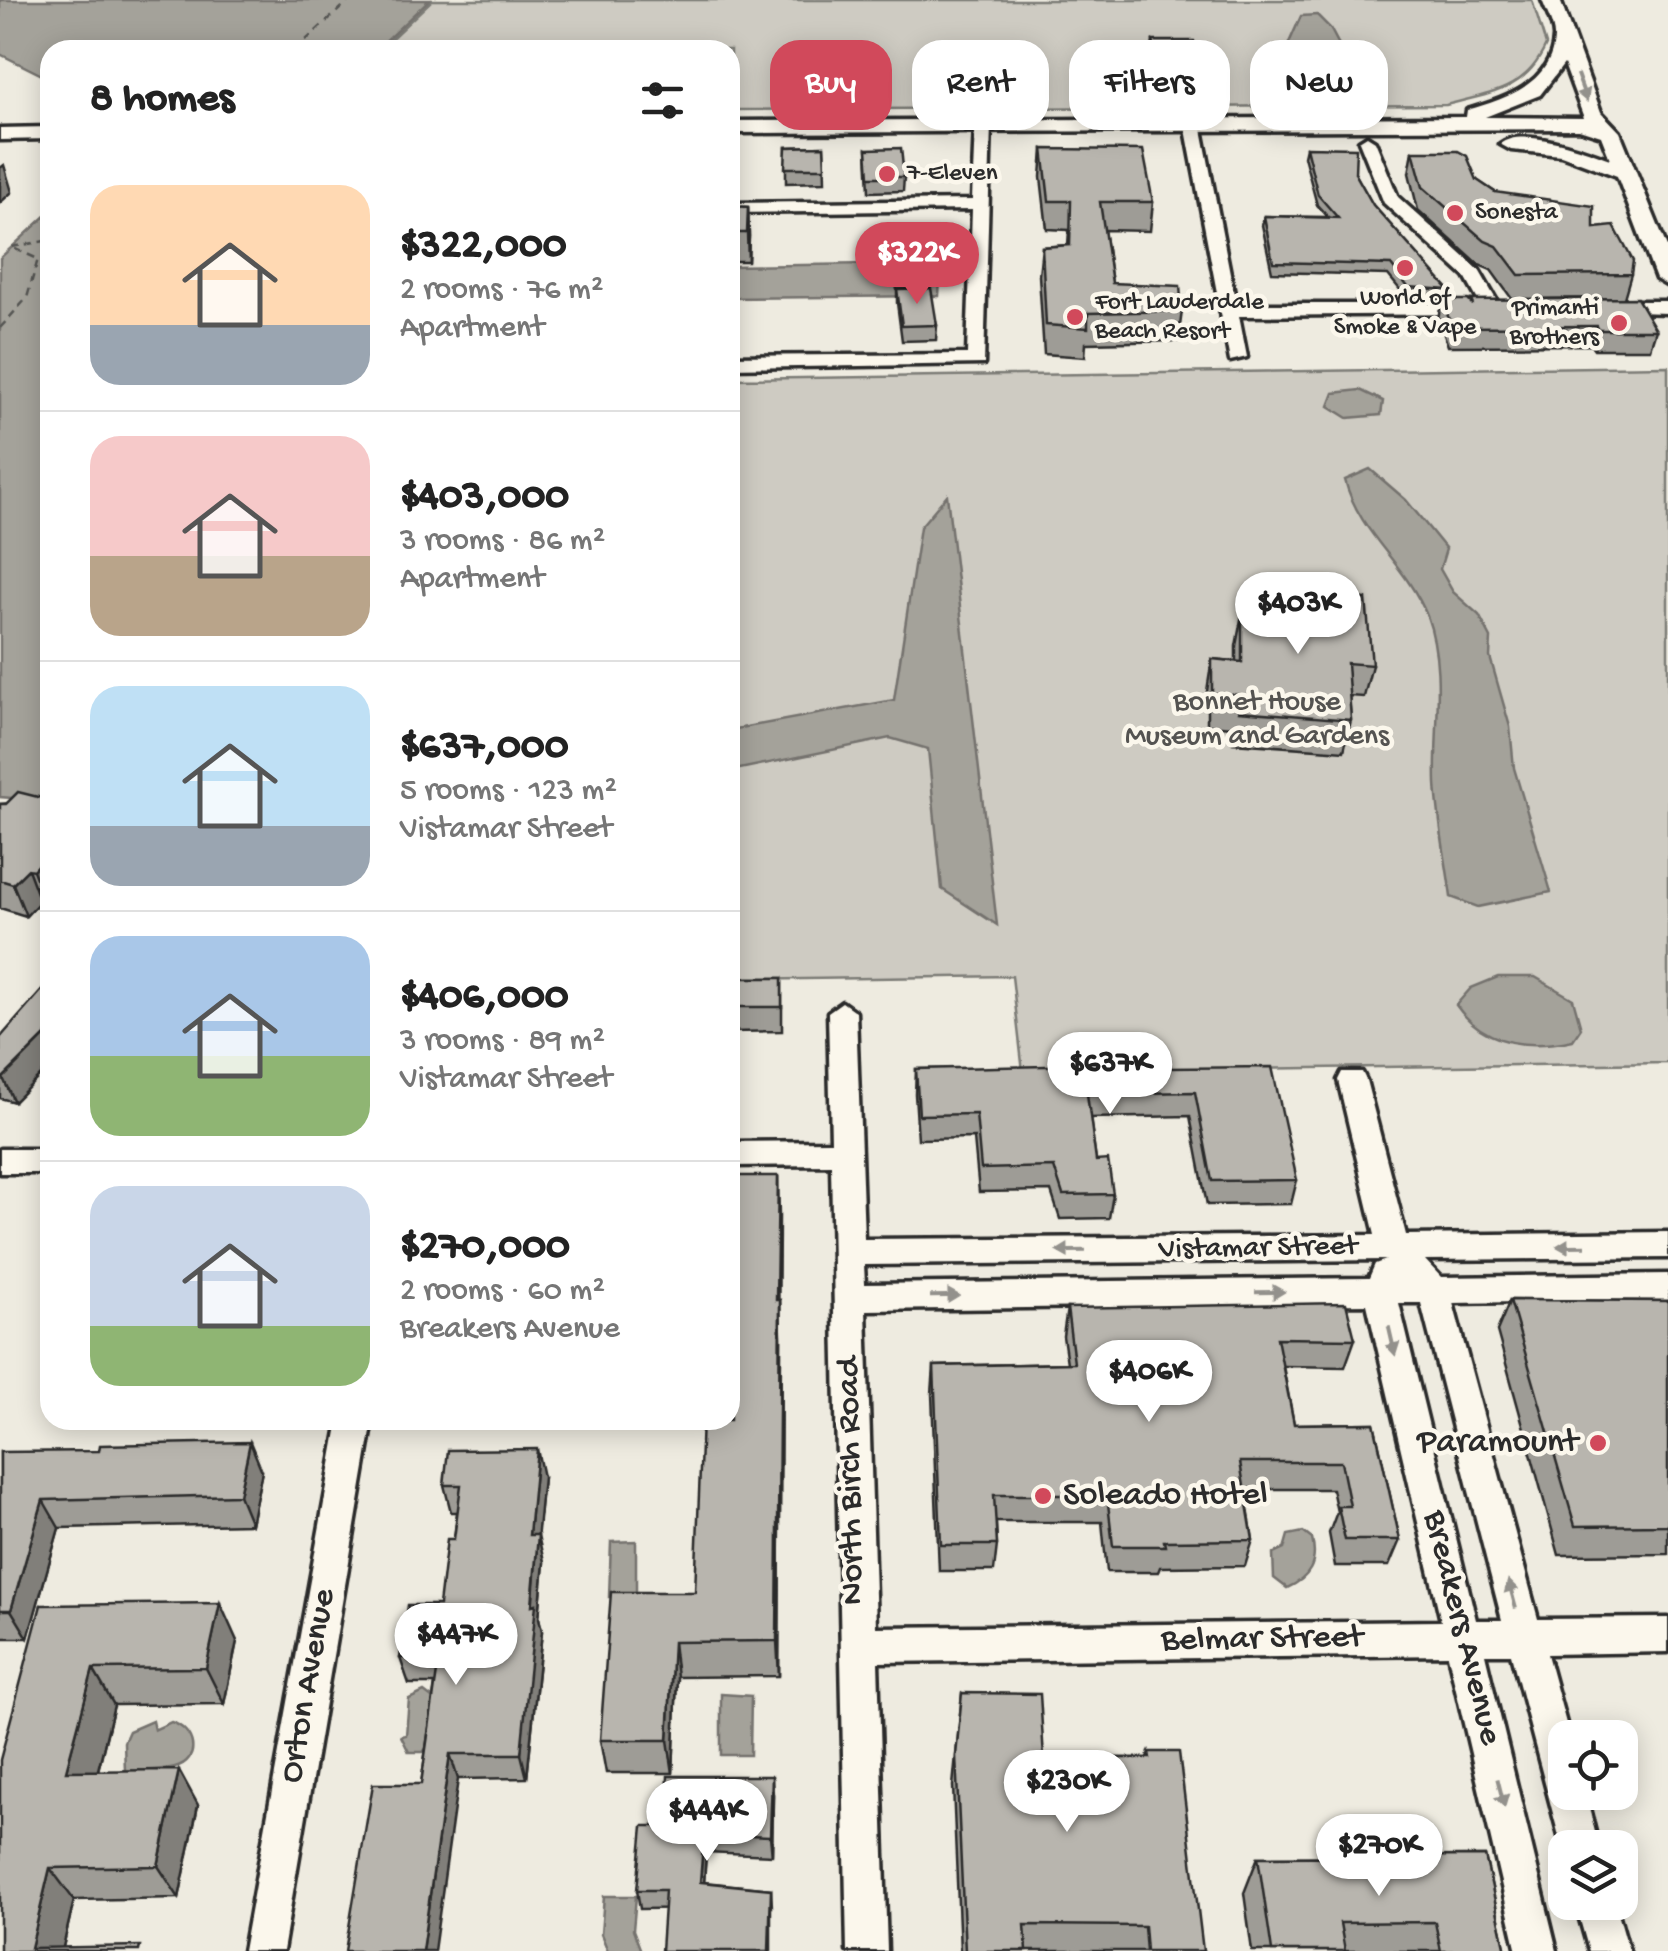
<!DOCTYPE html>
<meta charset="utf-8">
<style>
body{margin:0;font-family:"Gochi Hand",sans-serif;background:#f2f2f2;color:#222;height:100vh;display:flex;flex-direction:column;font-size:38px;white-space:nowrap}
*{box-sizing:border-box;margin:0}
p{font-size:32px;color:#767676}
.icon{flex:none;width:55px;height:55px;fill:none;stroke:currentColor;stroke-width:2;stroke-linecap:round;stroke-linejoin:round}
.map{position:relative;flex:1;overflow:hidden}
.side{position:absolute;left:40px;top:40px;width:700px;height:1390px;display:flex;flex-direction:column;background:#fff;border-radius:30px;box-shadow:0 5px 25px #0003}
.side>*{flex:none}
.top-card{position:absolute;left:770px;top:40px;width:748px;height:90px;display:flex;gap:20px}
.fabs{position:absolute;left:1548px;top:1720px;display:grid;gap:20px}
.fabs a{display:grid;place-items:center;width:90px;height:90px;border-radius:20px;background:#fff;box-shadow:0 5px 25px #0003;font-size:50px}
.price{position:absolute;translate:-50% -85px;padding:0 22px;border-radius:35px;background:#fff;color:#222;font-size:32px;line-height:65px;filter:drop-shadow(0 2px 5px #0008)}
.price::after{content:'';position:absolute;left:50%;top:60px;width:30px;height:22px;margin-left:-15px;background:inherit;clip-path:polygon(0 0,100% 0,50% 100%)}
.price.on{background:#d1495b;color:#fff}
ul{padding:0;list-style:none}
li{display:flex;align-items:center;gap:30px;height:250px;padding:0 50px}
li+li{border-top:2px solid #e0e0e0}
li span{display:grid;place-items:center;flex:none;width:280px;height:200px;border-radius:30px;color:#555}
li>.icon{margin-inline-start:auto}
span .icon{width:120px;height:120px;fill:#fffc;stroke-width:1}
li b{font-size:42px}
h2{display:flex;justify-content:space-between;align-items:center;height:120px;padding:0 50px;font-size:42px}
.pill{padding:0 35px;border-radius:30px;background:#fff;box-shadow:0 5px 25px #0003;font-size:35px;line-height:90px}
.pill.on{background:#d1495b;color:#fff}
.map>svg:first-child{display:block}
.green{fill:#cecbc2;stroke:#7c7b76;stroke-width:2.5}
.water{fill:#a4a29a;stroke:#74726e;stroke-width:2.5}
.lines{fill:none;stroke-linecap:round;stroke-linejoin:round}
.ferry{stroke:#555552;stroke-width:2.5;stroke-dasharray:8 6;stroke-linecap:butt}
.minor-casing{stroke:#2b2b2b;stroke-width:7}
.major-casing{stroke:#2b2b2b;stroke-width:7}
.minor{fill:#fbf7ec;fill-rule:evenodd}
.major{fill:#fbf7ec;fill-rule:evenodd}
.wall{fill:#9e9c96;stroke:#2b2b2b;stroke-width:2.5}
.shaded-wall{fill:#817f7a;stroke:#2b2b2b;stroke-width:2.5}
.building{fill:#b8b5ae;stroke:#2b2b2b;stroke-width:2.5}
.oneway{fill:#93918c}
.poi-dot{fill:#d1495b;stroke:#fbf7ec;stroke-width:4}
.labels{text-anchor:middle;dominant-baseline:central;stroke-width:9;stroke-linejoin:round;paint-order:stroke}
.far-poi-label{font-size:25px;fill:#2b2b2b;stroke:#fbf7ec;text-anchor:start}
.park-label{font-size:30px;fill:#545351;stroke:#fbf7ec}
.street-label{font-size:30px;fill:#2b2b2b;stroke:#fbf7ec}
.near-poi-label{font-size:35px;fill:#2b2b2b;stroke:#fbf7ec;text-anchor:end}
.near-street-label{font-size:35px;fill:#2b2b2b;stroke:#fbf7ec}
</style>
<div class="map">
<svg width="1668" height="1951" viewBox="0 0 1668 1951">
<rect width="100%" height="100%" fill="#eeebe0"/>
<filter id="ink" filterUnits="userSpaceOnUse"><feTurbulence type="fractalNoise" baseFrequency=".01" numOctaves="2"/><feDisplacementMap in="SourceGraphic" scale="20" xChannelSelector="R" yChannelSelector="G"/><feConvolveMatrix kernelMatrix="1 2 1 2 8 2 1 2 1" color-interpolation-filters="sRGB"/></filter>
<g filter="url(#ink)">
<path class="green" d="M 432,0 L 1532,0 L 1546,45 C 1526,91 1490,93 1446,105 L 730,110 L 730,50 L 379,50 Z
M 1668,366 L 1668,1063 L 1023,1072 L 1012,976 L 730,980 L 730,379 Z"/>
<path class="water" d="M 0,0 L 429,0 L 376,50 L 50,50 L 50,79 L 0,54 Z
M 1317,15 L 1330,28 L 1368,100 L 1323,102 L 1289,43 L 1301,16 Z
M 50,212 L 50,801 L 0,797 L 0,258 Z
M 941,263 L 939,296 L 730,298 L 730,266 Z
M 1360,390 L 1383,401 L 1381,415 L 1348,418 L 1329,406 L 1334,393 Z
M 1370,469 L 1406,500 L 1446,549 L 1440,569 L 1453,592 L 1479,615 L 1491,638 L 1490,657 L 1510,727 L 1514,768 L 1551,892 L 1478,907 L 1451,897 C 1446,860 1438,821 1436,783 C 1434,730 1446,667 1427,616 C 1407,565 1359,534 1345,480 Z
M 947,495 L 997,925 L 942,889 L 928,749 L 890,738 L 730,771 L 730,730 L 894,700 L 920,527 Z
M 1498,977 L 1535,977 L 1573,999 L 1581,1028 L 1573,1040 C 1527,1050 1484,1045 1456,1005 L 1471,988 Z
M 1303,1532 L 1312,1539 C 1318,1563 1310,1578 1287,1588 L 1274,1578 L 1273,1554 L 1284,1549 L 1288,1535 Z
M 636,1541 L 636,1596 L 609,1597 L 611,1542 Z
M 424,1692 L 436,1701 L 432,1742 L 423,1752 L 409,1752 L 401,1736 L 406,1735 L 409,1699 Z
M 721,1694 L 751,1696 L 750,1755 L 721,1755 Z
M 152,1721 L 154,1730 L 171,1722 C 195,1729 202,1760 175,1767 C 160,1771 141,1770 125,1771 L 124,1742 L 129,1731 Z
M 604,1896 L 636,1896 L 633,1930 L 641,1951 L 608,1951 L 601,1934 Z"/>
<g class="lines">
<path class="ferry" d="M 295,50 L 350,0
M 12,247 L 50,240
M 0,328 L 27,298 L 38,259 L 11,247"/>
<g class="minor-casing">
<path id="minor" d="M 983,119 L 991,124 L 984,364 L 730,368 L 730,356 L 967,354 L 972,210 L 730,213 L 730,203 L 972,200 L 975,124 Z
M 1193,119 L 1201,124 L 1236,304 L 1480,304 L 1465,277 L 1384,203 L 1359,141 L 1367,136 L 1375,141 L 1398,197 L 1479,270 L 1501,308 L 1492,314 L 1483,308 L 1474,314 L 1239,316 L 1247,357 L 1230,361 L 1185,124 Z
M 1607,301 L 1668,301 L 1668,313 L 1600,311 L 1600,303 Z
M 842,1002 L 856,1012 L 864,1239 L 1375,1235 L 1338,1080 L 1342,1072 L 1362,1072 L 1366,1080 L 1406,1235 L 1668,1232 L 1668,1258 L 1425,1260 L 1441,1277 L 1668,1274 L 1668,1300 L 1453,1303 L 1538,1619 L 1668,1618 L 1668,1652 L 1547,1654 L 1570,1738 L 1565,1738 L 1565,1792 L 1585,1792 L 1599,1848 L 1565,1848 L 1565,1859 L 1511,1654 L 1485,1654 L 1557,1951 L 1517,1951 L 1448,1655 L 878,1662 L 887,1951 L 847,1951 L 831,1165 L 730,1166 L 730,1142 L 831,1141 L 828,1012 ZM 1386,1260 L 1375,1264 L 1369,1278 L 865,1284 L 864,1265 ZM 1399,1303 L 1421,1303 L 1502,1620 L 1476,1620 ZM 1367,1304 L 1441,1621 L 876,1627 L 866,1310 Z
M 0,1149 L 50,1149 L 50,1173 L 0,1173 Z
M 339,1420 L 373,1420 L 283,1951 L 243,1951 Z
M 1575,1902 L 1615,1902 L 1629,1951 L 1589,1951 Z"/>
</g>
<g class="major-casing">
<path id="major" d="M 1542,0 L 1560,0 L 1601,112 L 1620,132 L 1668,250 L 1668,286 L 1656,279 L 1617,176 L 1561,155 L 1511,150 L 1500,144 C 1521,126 1586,150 1610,159 L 1601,136 L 1579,129 L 730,133 L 730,121 L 1466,117 L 1467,110 C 1503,100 1552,84 1554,38 C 1555,27 1546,11 1542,0 ZM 1564,64 L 1584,118 L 1485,117 L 1540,95 Z
M 50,127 L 50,139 L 0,140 L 0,128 Z"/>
</g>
<use href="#minor" class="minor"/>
<use href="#major" class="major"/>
</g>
<path class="wall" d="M 1153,41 L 1201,65 L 1199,79 L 1157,79 L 1151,55 Z
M 824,146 L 825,182 L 786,183 L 786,147 Z
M 1306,147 L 1355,173 L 1373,205 L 1449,290 L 1447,299 L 1406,297 L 1388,275 L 1272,272 L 1262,225 L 1264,216 L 1328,217 L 1317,205 L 1304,156 Z
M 867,149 L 904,177 L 903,191 L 869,192 Z
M 1043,149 L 1153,202 L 1150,231 L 1104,230 L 1112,283 L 1182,311 L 1178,341 L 1086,343 L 1085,357 L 1044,354 L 1039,275 L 1042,247 L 1068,245 L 1069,230 L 1047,229 L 1041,177 Z
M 1413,151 L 1477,180 L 1495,192 L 1594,228 L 1631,274 L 1624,298 L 1512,299 L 1491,270 L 1479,265 L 1418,210 L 1409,173 Z
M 730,206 L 748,207 L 749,236 L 748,261 L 730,261 Z
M 897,289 L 937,325 L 936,340 L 902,341 L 897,303 Z
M 1442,300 L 1470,302 L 1471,300 L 1656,330 L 1650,349 L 1594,349 L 1591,345 L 1448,346 L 1438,318 Z
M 1271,592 L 1372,665 L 1364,697 L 1349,696 L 1351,720 L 1344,751 L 1233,743 L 1233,727 L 1207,725 L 1207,691 L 1212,659 L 1236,661 L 1236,646 L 1242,614 L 1267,616 Z
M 50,800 L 50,897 L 45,902 L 40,901 L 26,916 L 0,908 L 0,804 Z
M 730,978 L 782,978 L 782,1031 L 730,1032 Z
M 0,1038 L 14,1102 L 0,1098 Z
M 1168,1068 L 1297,1180 L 1291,1204 L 1207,1205 L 1190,1116 L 1090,1118 L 1096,1161 L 1113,1194 L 1109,1218 L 1060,1219 L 1051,1191 L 979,1192 L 974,1138 L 918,1139 L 915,1094 L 916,1069 Z
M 778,1176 L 778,1300 L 780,1300 L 781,1339 L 779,1676 L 677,1677 L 673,1773 L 606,1773 L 600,1740 L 695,1592 Z
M 1510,1300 L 1668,1301 L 1668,1554 L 1559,1555 L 1497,1331 Z
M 1067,1308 L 1355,1339 L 1345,1367 L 1283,1366 L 1294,1424 L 1374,1423 L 1400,1540 L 1389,1566 L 1335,1566 L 1329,1533 L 1337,1512 L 1332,1489 L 1245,1489 L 1253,1540 L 1245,1566 L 1160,1567 L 1158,1572 L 1107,1572 L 1102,1522 L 996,1522 L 997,1545 L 994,1571 L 939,1571 L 932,1394 L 934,1366 L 1067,1363 L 1063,1336 Z
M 0,1452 L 262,1471 L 251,1524 L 59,1528 L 28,1638 L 0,1638 Z
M 543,1477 L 537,1535 L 544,1562 L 539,1618 L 542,1631 L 527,1778 L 458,1779 L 421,1784 L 435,1684 L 409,1684 L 400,1658 L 439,1605 L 454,1539 L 457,1512 L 451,1512 L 444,1485 Z
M 41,1605 L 237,1641 L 224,1704 L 114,1705 L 98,1771 L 198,1805 L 179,1898 L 74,1900 L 63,1947 L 0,1951 Z
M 962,1693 L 1044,1758 L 1147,1758 L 1149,1752 L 1203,1951 L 960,1951 L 953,1786 Z
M 773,1795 L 772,1855 L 706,1852 L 704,1882 L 771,1889 L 772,1907 L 640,1909 L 637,1890 L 666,1826 Z
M 1485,1856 L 1506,1951 L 1252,1951 L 1244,1893 L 1258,1857 Z"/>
<path class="shaded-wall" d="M 4,165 L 12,192 L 0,203 L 0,168 Z
M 748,207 L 749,236 L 748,261 L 747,233 Z
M 50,850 L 50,897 L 45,902 L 33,870 Z
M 28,869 L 40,901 L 26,916 L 13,884 Z
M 50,1031 L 50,1066 L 14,1102 L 3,1078 Z
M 778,1176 L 779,1216 L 778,1339 L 776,1300 Z
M 780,1300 L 781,1339 L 779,1676 L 777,1641 Z
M 250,1442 L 262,1471 L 251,1524 L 239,1495 Z
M 537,1449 L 543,1477 L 535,1562 L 529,1535 Z
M 43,1500 L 59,1528 L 28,1638 L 11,1610 Z
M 538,1535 L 544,1562 L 539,1618 L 542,1631 L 527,1778 L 521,1754 Z
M 220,1603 L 237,1641 L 224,1704 L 206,1668 Z
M 673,1642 L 677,1677 L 673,1773 L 668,1740 Z
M 93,1669 L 114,1705 L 89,1806 L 66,1771 Z
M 450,1754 L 458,1779 L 434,1951 L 422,1951 Z
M 179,1770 L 198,1805 L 179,1898 L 158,1866 Z
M 772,1776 L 773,1795 L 772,1855 L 770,1836 Z
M 704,1833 L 706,1852 L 703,1900 L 700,1882 Z
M 50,1868 L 74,1900 L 62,1951 L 31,1948 Z
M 771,1889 L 771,1951 L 769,1951 Z"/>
<path class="building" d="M 1153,41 L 1194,41 L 1201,65 L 1159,65 Z
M 824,146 L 825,168 L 785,168 L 786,147 Z
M 1306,147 L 1356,148 L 1355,173 L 1373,205 L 1449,290 L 1408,287 L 1391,265 L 1273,262 L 1264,216 L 1338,218 L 1318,195 Z
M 901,148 L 904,177 L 869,177 L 867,149 Z
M 1043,149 L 1143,150 L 1153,202 L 1100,202 L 1112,283 L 1180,286 L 1182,311 L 1088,313 L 1088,328 L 1046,325 L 1042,247 L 1070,245 L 1071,201 L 1049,201 Z
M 1413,151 L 1458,151 L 1467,156 L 1477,180 L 1495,192 L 1594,206 L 1594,228 L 1614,226 L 1633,261 L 1631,274 L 1519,275 L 1497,246 L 1485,241 L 1423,187 Z
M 730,206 L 748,207 L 747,233 L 730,233 Z
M 931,288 L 937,325 L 902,326 L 897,289 Z
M 1637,298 L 1656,330 L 1599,330 L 1597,326 L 1452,327 L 1442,300 L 1468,300 L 1473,305 L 1471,300 Z
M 1271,592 L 1366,599 L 1372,665 L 1347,663 L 1351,720 L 1239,711 L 1239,695 L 1212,693 L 1212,659 L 1242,662 L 1242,614 L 1272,616 Z
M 18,792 L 50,800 L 50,850 L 33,870 L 28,869 L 13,884 L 0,880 L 0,804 L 6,804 Z
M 730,978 L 782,978 L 782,1007 L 730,1007 Z
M 50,981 L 50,1031 L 3,1078 L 0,1077 L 0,1038 Z
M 1168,1063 L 1168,1068 L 1272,1067 L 1297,1180 L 1212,1181 L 1195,1092 L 1087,1094 L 1096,1161 L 1108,1160 L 1113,1194 L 1063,1195 L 1054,1167 L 981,1169 L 976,1114 L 919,1115 L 916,1069 Z
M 730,1176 L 778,1176 L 776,1300 L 780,1300 L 777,1641 L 673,1642 L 668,1740 L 600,1740 L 611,1592 L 695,1592 L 702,1420 L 730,1420 Z
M 1510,1300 L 1668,1301 L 1668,1525 L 1575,1526 Z
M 1346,1303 L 1355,1339 L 1277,1338 L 1294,1424 L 1374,1423 L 1400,1540 L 1345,1540 L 1338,1506 L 1350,1506 L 1341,1462 L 1240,1462 L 1253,1540 L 1164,1541 L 1165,1546 L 1113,1546 L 1107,1495 L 994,1495 L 997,1545 L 941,1545 L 934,1366 L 1074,1363 L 1067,1308 Z
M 250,1442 L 239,1495 L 43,1500 L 11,1610 L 0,1610 L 0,1452 L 99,1451 L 100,1445 Z
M 537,1449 L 529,1535 L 538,1535 L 532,1605 L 536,1604 L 521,1754 L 450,1754 L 422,1951 L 345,1951 L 373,1784 L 421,1784 L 439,1658 L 400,1658 L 408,1605 L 439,1605 L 447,1539 L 454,1539 L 461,1485 L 444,1485 L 448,1450 Z
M 220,1603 L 206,1668 L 93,1669 L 66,1771 L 179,1770 L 158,1866 L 50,1868 L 31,1948 L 140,1946 L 139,1951 L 0,1951 L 0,1760 L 41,1605 Z
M 962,1693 L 1040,1694 L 1044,1758 L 1150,1758 L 1149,1752 L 1179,1752 L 1203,1951 L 1146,1951 L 1144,1926 L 1025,1925 L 1027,1951 L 965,1951 L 956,1756 Z
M 668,1776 L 772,1776 L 770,1836 L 704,1833 L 700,1882 L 771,1889 L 769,1951 L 661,1951 L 665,1890 L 637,1890 L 643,1826 L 666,1826 Z
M 1485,1856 L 1506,1951 L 1441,1951 L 1435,1922 L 1340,1923 L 1345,1951 L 1272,1951 L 1258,1857 Z"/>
<defs><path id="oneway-solid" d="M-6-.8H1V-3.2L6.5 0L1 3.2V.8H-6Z" transform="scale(2.5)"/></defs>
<g class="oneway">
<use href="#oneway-solid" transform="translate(1582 88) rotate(70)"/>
<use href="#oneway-solid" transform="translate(1571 1246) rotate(179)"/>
<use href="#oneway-solid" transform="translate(1071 1251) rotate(179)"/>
<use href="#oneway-solid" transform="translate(1270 1292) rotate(-1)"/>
<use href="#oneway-solid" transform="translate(945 1296) rotate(-1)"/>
<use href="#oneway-solid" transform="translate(1392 1341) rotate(77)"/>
<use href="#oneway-solid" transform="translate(1512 1594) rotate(-105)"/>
<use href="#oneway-solid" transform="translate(1501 1793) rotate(76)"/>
</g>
</g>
<g class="poi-dot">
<circle cx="887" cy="174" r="10"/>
<circle cx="1455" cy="213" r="10"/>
<circle cx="1405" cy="268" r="10"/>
<circle cx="1075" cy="317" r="10"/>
<circle cx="1619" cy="323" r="10"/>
<circle cx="1598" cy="1443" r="10"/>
<circle cx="1043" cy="1496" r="10"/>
</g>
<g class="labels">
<g class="far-poi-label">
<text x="907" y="174">7-Eleven</text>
<text x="1475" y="213">Sonesta</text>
<text x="1405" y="299" text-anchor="middle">World of<tspan x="1405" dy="29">Smoke &amp; Vape</tspan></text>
<text x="1095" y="303">Fort Lauderdale<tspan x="1095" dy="29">Beach Resort</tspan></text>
<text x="1599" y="309" text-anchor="end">Primanti<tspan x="1599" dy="29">Brothers</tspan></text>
</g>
<g class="park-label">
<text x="1257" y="703">Bonnet House<tspan x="1257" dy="34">Museum and Gardens</tspan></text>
</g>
<g class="street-label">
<text transform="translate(1258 1249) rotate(-1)">Vistamar Street</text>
</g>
<g class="near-poi-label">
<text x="1578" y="1443">Paramount</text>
<text x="1063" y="1496" text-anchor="start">Soleado Hotel</text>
</g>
<g class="near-street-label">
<text transform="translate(852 1481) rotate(-91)">North Birch Road</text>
<text transform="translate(1461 1628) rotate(76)">Breakers Avenue</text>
<text transform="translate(1262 1640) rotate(-1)">Belmar Street</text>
<text transform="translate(309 1686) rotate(-80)">Orton Avenue</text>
</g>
</g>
</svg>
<div class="fabs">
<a><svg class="icon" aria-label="locate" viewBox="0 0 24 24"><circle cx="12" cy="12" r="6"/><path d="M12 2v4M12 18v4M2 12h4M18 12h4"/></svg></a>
<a><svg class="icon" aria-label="layers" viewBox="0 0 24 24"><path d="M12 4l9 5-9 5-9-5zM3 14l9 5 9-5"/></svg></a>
</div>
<b class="price on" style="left:917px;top:307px">$322K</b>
<b class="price" style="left:1298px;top:657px">$403K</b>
<b class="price" style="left:1110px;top:1117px">$637K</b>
<b class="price" style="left:1149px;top:1425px">$406K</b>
<b class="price" style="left:456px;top:1688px">$447K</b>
<b class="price" style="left:1067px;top:1835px">$230K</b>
<b class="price" style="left:707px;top:1864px">$444K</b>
<b class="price" style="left:1379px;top:1899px">$270K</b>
<div class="top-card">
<a class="pill on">Buy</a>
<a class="pill">Rent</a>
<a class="pill">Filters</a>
<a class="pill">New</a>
</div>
<section class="side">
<h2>8 homes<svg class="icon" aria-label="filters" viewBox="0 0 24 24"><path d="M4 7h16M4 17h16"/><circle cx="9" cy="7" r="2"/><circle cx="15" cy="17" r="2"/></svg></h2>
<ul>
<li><span style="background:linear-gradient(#ffd9b3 70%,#9aa5b1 0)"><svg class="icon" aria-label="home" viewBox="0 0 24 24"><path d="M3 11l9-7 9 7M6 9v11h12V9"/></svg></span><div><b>$322,000</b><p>2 rooms · 76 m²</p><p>Apartment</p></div></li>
<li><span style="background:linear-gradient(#f6c9c9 60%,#b9a48a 0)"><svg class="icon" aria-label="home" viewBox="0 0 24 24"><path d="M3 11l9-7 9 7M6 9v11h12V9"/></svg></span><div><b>$403,000</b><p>3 rooms · 86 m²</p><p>Apartment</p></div></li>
<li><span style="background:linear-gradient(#bfe0f5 70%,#9aa5b1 0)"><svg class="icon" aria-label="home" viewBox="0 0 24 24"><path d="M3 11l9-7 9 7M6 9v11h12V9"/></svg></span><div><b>$637,000</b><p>5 rooms · 123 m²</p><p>Vistamar Street</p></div></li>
<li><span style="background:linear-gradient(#a9c7e8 60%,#8fb573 0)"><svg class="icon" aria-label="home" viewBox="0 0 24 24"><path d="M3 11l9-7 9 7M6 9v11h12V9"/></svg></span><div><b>$406,000</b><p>3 rooms · 89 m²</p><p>Vistamar Street</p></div></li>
<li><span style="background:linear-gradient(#c9d6e8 70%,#8fb573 0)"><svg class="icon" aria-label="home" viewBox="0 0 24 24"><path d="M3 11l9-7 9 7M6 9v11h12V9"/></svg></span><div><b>$270,000</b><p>2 rooms · 60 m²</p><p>Breakers Avenue</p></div></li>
</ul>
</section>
</div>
